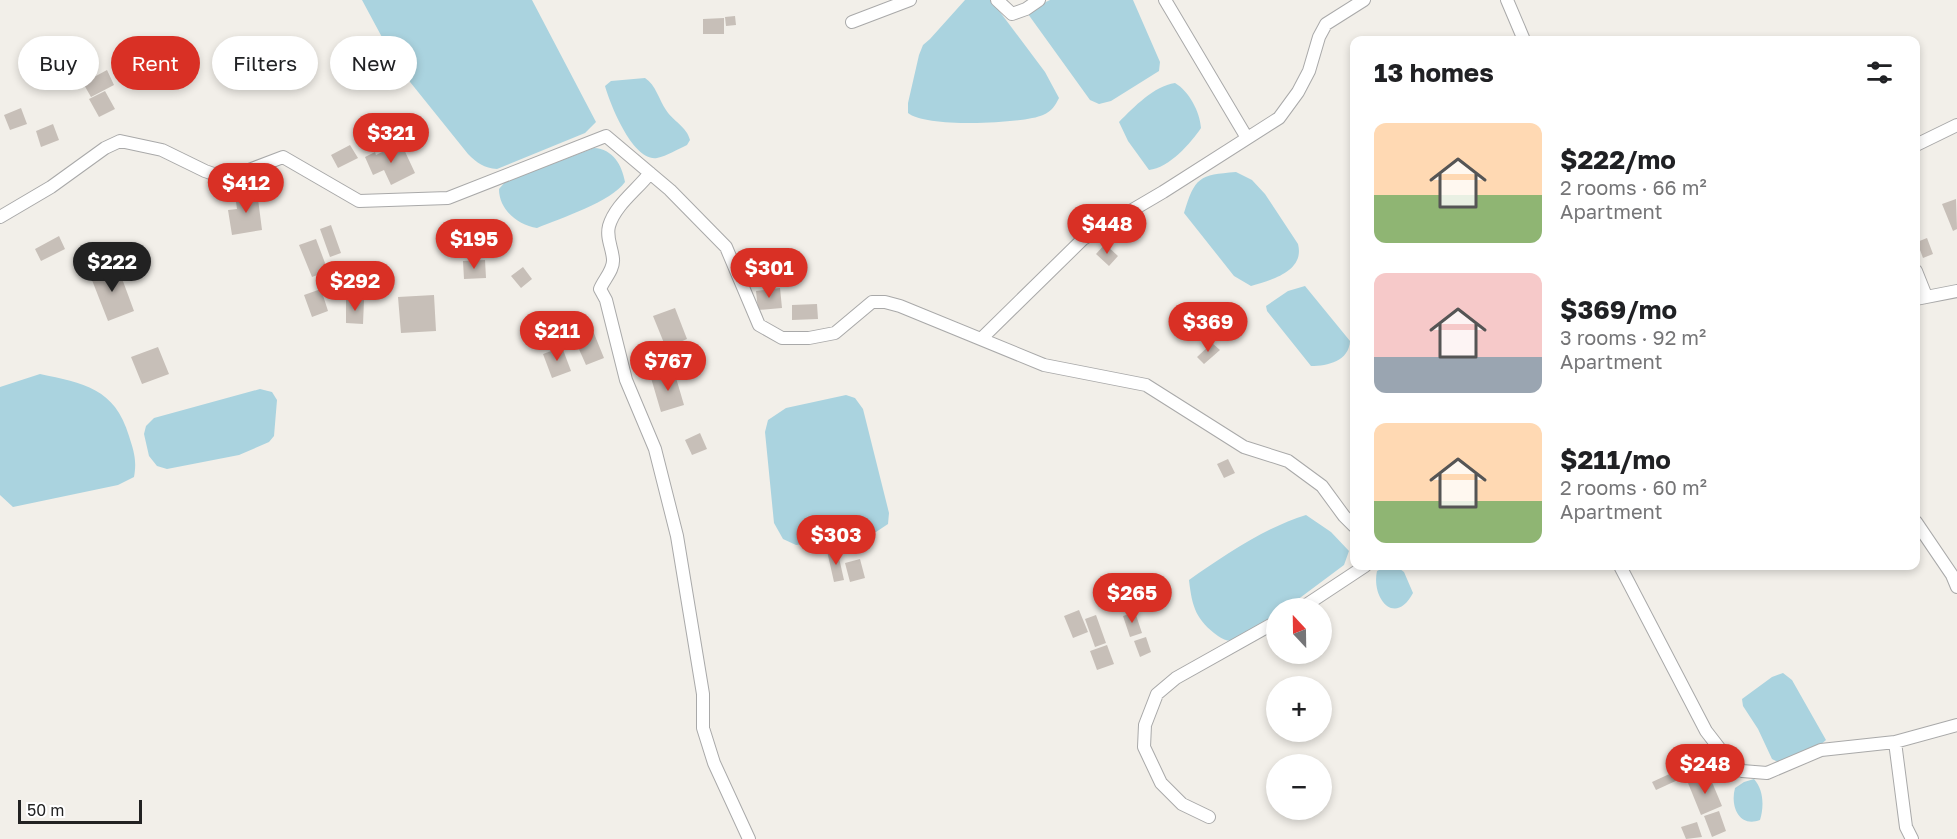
<!DOCTYPE html>
<meta charset="utf-8">
<style>
body{margin:0;font-family:"Golos Text",sans-serif;background:#f2f2f2;color:#202124;height:100vh;display:flex;flex-direction:column;font-size:22px;white-space:nowrap}
*{box-sizing:border-box;margin:0}
p{font-size:20px;color:#757577}
.icon{flex:none;width:33px;height:33px;fill:none;stroke:currentColor;stroke-width:2;stroke-linecap:round;stroke-linejoin:round}
.map{position:relative;flex:1;overflow:hidden}
.panel{position:absolute;left:1350px;top:36px;width:570px;height:534px;display:flex;flex-direction:column;background:#fff;border-radius:12px;box-shadow:0 3px 9px #0003}
.panel>*{flex:none}
.hud{position:absolute;left:18px;top:36px;width:570px;height:54px;display:flex;gap:12px}
.needle{width:39px;rotate:338deg}
.fabs{position:absolute;left:1266px;top:598px;display:grid;gap:12px}
.fabs a{display:grid;place-items:center;width:66px;height:66px;border-radius:50%;background:#fff;box-shadow:0 3px 9px #0003;font-size:30px}
.scale{position:absolute;left:18px;bottom:15px;width:124px;box-sizing:border-box;padding-left:6px;border:3px solid #222;border-top:0;font-size:16px;line-height:21px;white-space:nowrap;color:#222;-webkit-text-stroke:4px #fff;paint-order:stroke}
.price{position:absolute;translate:-50% -51px;padding:0 14px;border-radius:21px;background:#d93025;color:#fff;font-size:20px;line-height:39px;filter:drop-shadow(0 2px 3px #0008)}
.price::after{content:'';position:absolute;left:50%;top:36px;width:18px;height:14px;margin-left:-9px;background:inherit;clip-path:polygon(0 0,100% 0,50% 100%)}
.price.active{background:#222;color:#fff}
ul{padding:0;list-style:none}
li{display:flex;align-items:center;gap:18px;height:150px;padding:0 24px}
li span{display:grid;place-items:center;flex:none;width:168px;height:120px;border-radius:12px;color:#555}
li>.icon{margin-inline-start:auto}
span .icon{width:72px;height:72px;fill:#fffc;stroke-width:1}
li b{font-size:26px}
h2{display:flex;justify-content:space-between;align-items:center;height:72px;padding:0 24px;font-size:26px}
.chip{padding:0 21px;border-radius:27px;background:#fff;box-shadow:0 3px 9px #0003;font-size:21px;line-height:54px}
.chip.active{background:#d93025;color:#fff}
.map>svg:first-child{display:block}
.water{fill:#aad3df}
.building{fill:#c7bfb8}
.lines{fill:none;stroke-linecap:round;stroke-linejoin:round}
.minor-casing{stroke:#a9a9a9;stroke-width:14}
.minor{stroke:#fff;stroke-width:12}
</style>
<div class="map">
<svg width="1957" height="839" viewBox="0 0 1957 839">
<rect width="100%" height="100%" fill="#f2efe9"/>
<path class="water" d="M 362,0 L 532,0 L 596,122 L 585,133 L 497,169 C 484,168 477,163 468,154 L 398,67 Z
M 965,0 L 991,0 L 1045,72 L 1059,98 C 1055,106 1052,111 1043,115 C 1023,124 925,128 908,113 L 908,103 L 919,55 L 923,45 L 930,39 Z
M 1050,0 L 1133,0 L 1160,62 L 1159,71 L 1111,101 L 1099,104 L 1090,100 L 1028,14 L 1031,9 Z
M 645,78 C 656,85 659,100 666,110 C 673,121 687,127 690,140 L 687,145 C 678,149 667,156 657,158 C 633,162 610,104 605,86 L 611,81 Z
M 1175,83 C 1189,91 1200,112 1201,128 C 1191,143 1169,168 1149,170 L 1128,141 L 1119,122 C 1134,107 1154,86 1175,83 Z
M 594,148 C 613,149 622,165 625,182 C 611,202 561,218 537,228 C 518,225 499,210 499,189 L 505,182 Z
M 1236,172 L 1252,180 L 1265,194 L 1298,244 C 1305,271 1272,280 1251,286 L 1234,276 L 1184,213 C 1195,177 1199,175 1236,172 Z
M 1305,286 L 1350,341 C 1349,361 1328,366 1311,366 L 1267,311 L 1266,306 L 1288,291 Z
M 40,374 C 83,383 115,388 129,436 C 134,452 137,460 134,477 L 118,485 L 13,507 L 0,495 L 0,387 Z
M 260,389 L 272,392 L 277,400 L 274,436 L 269,442 L 239,455 L 167,469 L 157,466 L 149,456 L 144,434 L 146,426 L 154,418 Z
M 846,395 L 855,398 L 863,409 L 889,513 L 888,524 L 876,532 L 796,545 L 783,539 L 774,523 L 765,432 L 768,420 L 786,408 Z
M 1306,515 L 1331,532 L 1349,551 L 1344,565 L 1285,609 L 1276,609 L 1276,615 C 1264,623 1250,635 1236,640 C 1229,642 1224,640 1218,636 C 1196,620 1192,607 1189,580 C 1225,555 1264,528 1306,515 Z
M 1387,566 L 1396,566 L 1404,572 L 1413,593 C 1395,627 1371,598 1377,571 Z
M 1783,673 L 1792,680 L 1826,740 L 1819,746 L 1778,762 L 1772,759 L 1758,729 L 1743,706 L 1742,699 L 1772,677 Z
M 1754,779 C 1764,790 1764,807 1760,820 C 1739,828 1730,806 1735,788 L 1744,782 Z"/>
<path class="building" d="M 735,16 L 736,25 L 726,26 L 725,17 Z
M 724,18 L 724,34 L 703,34 L 703,19 Z
M 138,58 L 148,77 L 137,82 L 127,63 Z
M 107,70 L 114,85 L 91,97 L 83,83 Z
M 105,91 L 115,109 L 99,117 L 89,99 Z
M 21,108 L 27,124 L 10,130 L 4,115 Z
M 53,124 L 59,140 L 41,147 L 36,131 Z
M 401,143 L 415,173 L 391,185 L 384,170 L 373,175 L 365,157 L 375,152 L 376,155 Z
M 350,145 L 358,158 L 338,168 L 331,155 Z
M 257,191 L 262,230 L 232,235 L 228,210 L 237,209 L 235,195 Z
M 1956,199 L 1957,229 L 1953,231 L 1942,204 Z
M 331,225 L 341,253 L 330,257 L 320,229 Z
M 59,236 L 65,249 L 41,261 L 35,249 Z
M 1927,238 L 1933,254 L 1923,258 L 1917,242 Z
M 316,239 L 328,271 L 312,277 L 299,245 Z
M 1105,244 L 1118,256 L 1109,266 L 1096,254 Z
M 485,260 L 486,278 L 464,279 L 463,261 Z
M 777,264 L 780,282 L 763,285 L 761,266 Z
M 117,265 L 134,311 L 108,321 L 90,275 Z
M 523,267 L 532,279 L 521,288 L 511,276 Z
M 780,288 L 782,308 L 758,310 L 756,291 Z
M 321,289 L 328,311 L 312,317 L 304,295 Z
M 434,295 L 436,331 L 401,333 L 398,297 Z
M 346,300 L 364,300 L 363,324 L 346,323 Z
M 817,304 L 818,319 L 792,320 L 792,305 Z
M 675,308 L 687,339 L 666,348 L 653,316 Z
M 593,331 L 604,358 L 586,365 L 574,338 Z
M 1212,343 L 1220,350 L 1204,364 L 1197,357 Z
M 158,347 L 169,374 L 142,384 L 131,357 Z
M 562,347 L 571,371 L 552,378 L 543,354 Z
M 674,371 L 684,405 L 661,412 L 651,378 Z
M 700,433 L 707,449 L 692,455 L 685,440 Z
M 1228,459 L 1235,473 L 1224,478 L 1217,464 Z
M 837,549 L 844,580 L 834,582 L 827,551 Z
M 860,559 L 865,578 L 850,582 L 845,563 Z
M 1079,610 L 1088,632 L 1073,638 L 1064,616 Z
M 1135,612 L 1142,633 L 1130,637 L 1123,616 Z
M 1096,615 L 1106,643 L 1095,647 L 1085,619 Z
M 1146,637 L 1151,652 L 1140,657 L 1134,641 Z
M 1107,645 L 1114,664 L 1097,670 L 1090,651 Z
M 1676,771 L 1680,779 L 1656,790 L 1652,782 Z
M 1709,775 L 1722,806 L 1701,815 L 1688,783 Z
M 1719,811 L 1726,831 L 1712,837 L 1704,816 Z
M 1697,822 L 1702,837 L 1686,839 L 1681,827 Z"/>
<g class="lines">
<g class="minor-casing">
<path id="minor" d="M 997,0 L 1012,14 L 1026,9 L 1039,0
M 1165,0 L 1247,138
M 1507,0 L 1524,40
M 852,22 L 910,0
M 1916,145 L 1957,125
M 650,173 C 637,190 615,205 609,226 C 606,238 612,247 613,259 C 614,270 604,279 600,289 L 606,300 L 626,380 L 655,449 L 677,536 L 703,694 L 703,728 L 714,763 L 749,839
M 0,217 L 51,187 L 105,148 L 120,141 L 162,150 L 205,171 L 222,177 L 236,175 L 283,157 L 359,201 L 448,198 L 606,136 L 670,190 L 726,247 L 759,325 L 782,338 L 809,338 L 835,333 L 872,302 L 885,302 L 900,306 L 1044,365 L 1146,385 L 1244,447 L 1288,461 L 1322,486 L 1344,516 L 1354,526
M 1916,271 L 1926,296
M 1916,299 L 1957,291
M 982,338 L 1083,239 L 1163,192 L 1279,118 L 1298,92 L 1309,71 L 1319,37 L 1326,24 L 1364,0
M 1916,522 L 1952,575 L 1957,587
M 1620,566 L 1706,731 L 1723,753 L 1742,771 L 1767,773 L 1821,750 L 1895,742 L 1957,725
M 1300,609 L 1365,566
M 1895,742 L 1906,827 L 1912,839
M 1209,817 L 1182,804 L 1161,783 L 1144,747 L 1145,725 L 1157,694 L 1176,678 L 1276,622"/>
</g>
<use href="#minor" class="minor"/>
</g>
</svg>
<div class="fabs">
<a><svg class="needle" viewBox="-14 -14 28 28"><path d="M0-13l5 13h-10z" fill="#e53935"/><path d="M0 13l5-13h-10z" fill="#757577"/></svg></a>
<a>+</a>
<a>−</a>
</div>
<div class="scale">50 m</div>
<b class="price" style="left:391px;top:164px">$321</b>
<b class="price" style="left:246px;top:214px">$412</b>
<b class="price" style="left:1107px;top:255px">$448</b>
<b class="price" style="left:474px;top:270px">$195</b>
<b class="price active" style="left:112px;top:293px">$222</b>
<b class="price" style="left:769px;top:299px">$301</b>
<b class="price" style="left:355px;top:312px">$292</b>
<b class="price" style="left:1208px;top:353px">$369</b>
<b class="price" style="left:557px;top:362px">$211</b>
<b class="price" style="left:668px;top:392px">$767</b>
<b class="price" style="left:836px;top:566px">$303</b>
<b class="price" style="left:1132px;top:624px">$265</b>
<b class="price" style="left:1705px;top:795px">$248</b>
<div class="hud">
<a class="chip">Buy</a>
<a class="chip active">Rent</a>
<a class="chip">Filters</a>
<a class="chip">New</a>
</div>
<section class="panel">
<h2>13 homes<svg class="icon" aria-label="filters" viewBox="0 0 24 24"><path d="M4 7h16M4 17h16"/><circle cx="9" cy="7" r="2"/><circle cx="15" cy="17" r="2"/></svg></h2>
<ul>
<li><span style="background:linear-gradient(#ffd9b3 60%,#8fb573 0)"><svg class="icon" aria-label="home" viewBox="0 0 24 24"><path d="M3 11l9-7 9 7M6 9v11h12V9"/></svg></span><div><b>$222/mo</b><p>2 rooms · 66 m²</p><p>Apartment</p></div></li>
<li><span style="background:linear-gradient(#f6c9c9 70%,#9aa5b1 0)"><svg class="icon" aria-label="home" viewBox="0 0 24 24"><path d="M3 11l9-7 9 7M6 9v11h12V9"/></svg></span><div><b>$369/mo</b><p>3 rooms · 92 m²</p><p>Apartment</p></div></li>
<li><span style="background:linear-gradient(#ffd9b3 65%,#8fb573 0)"><svg class="icon" aria-label="home" viewBox="0 0 24 24"><path d="M3 11l9-7 9 7M6 9v11h12V9"/></svg></span><div><b>$211/mo</b><p>2 rooms · 60 m²</p><p>Apartment</p></div></li>
</ul>
</section>
</div>
